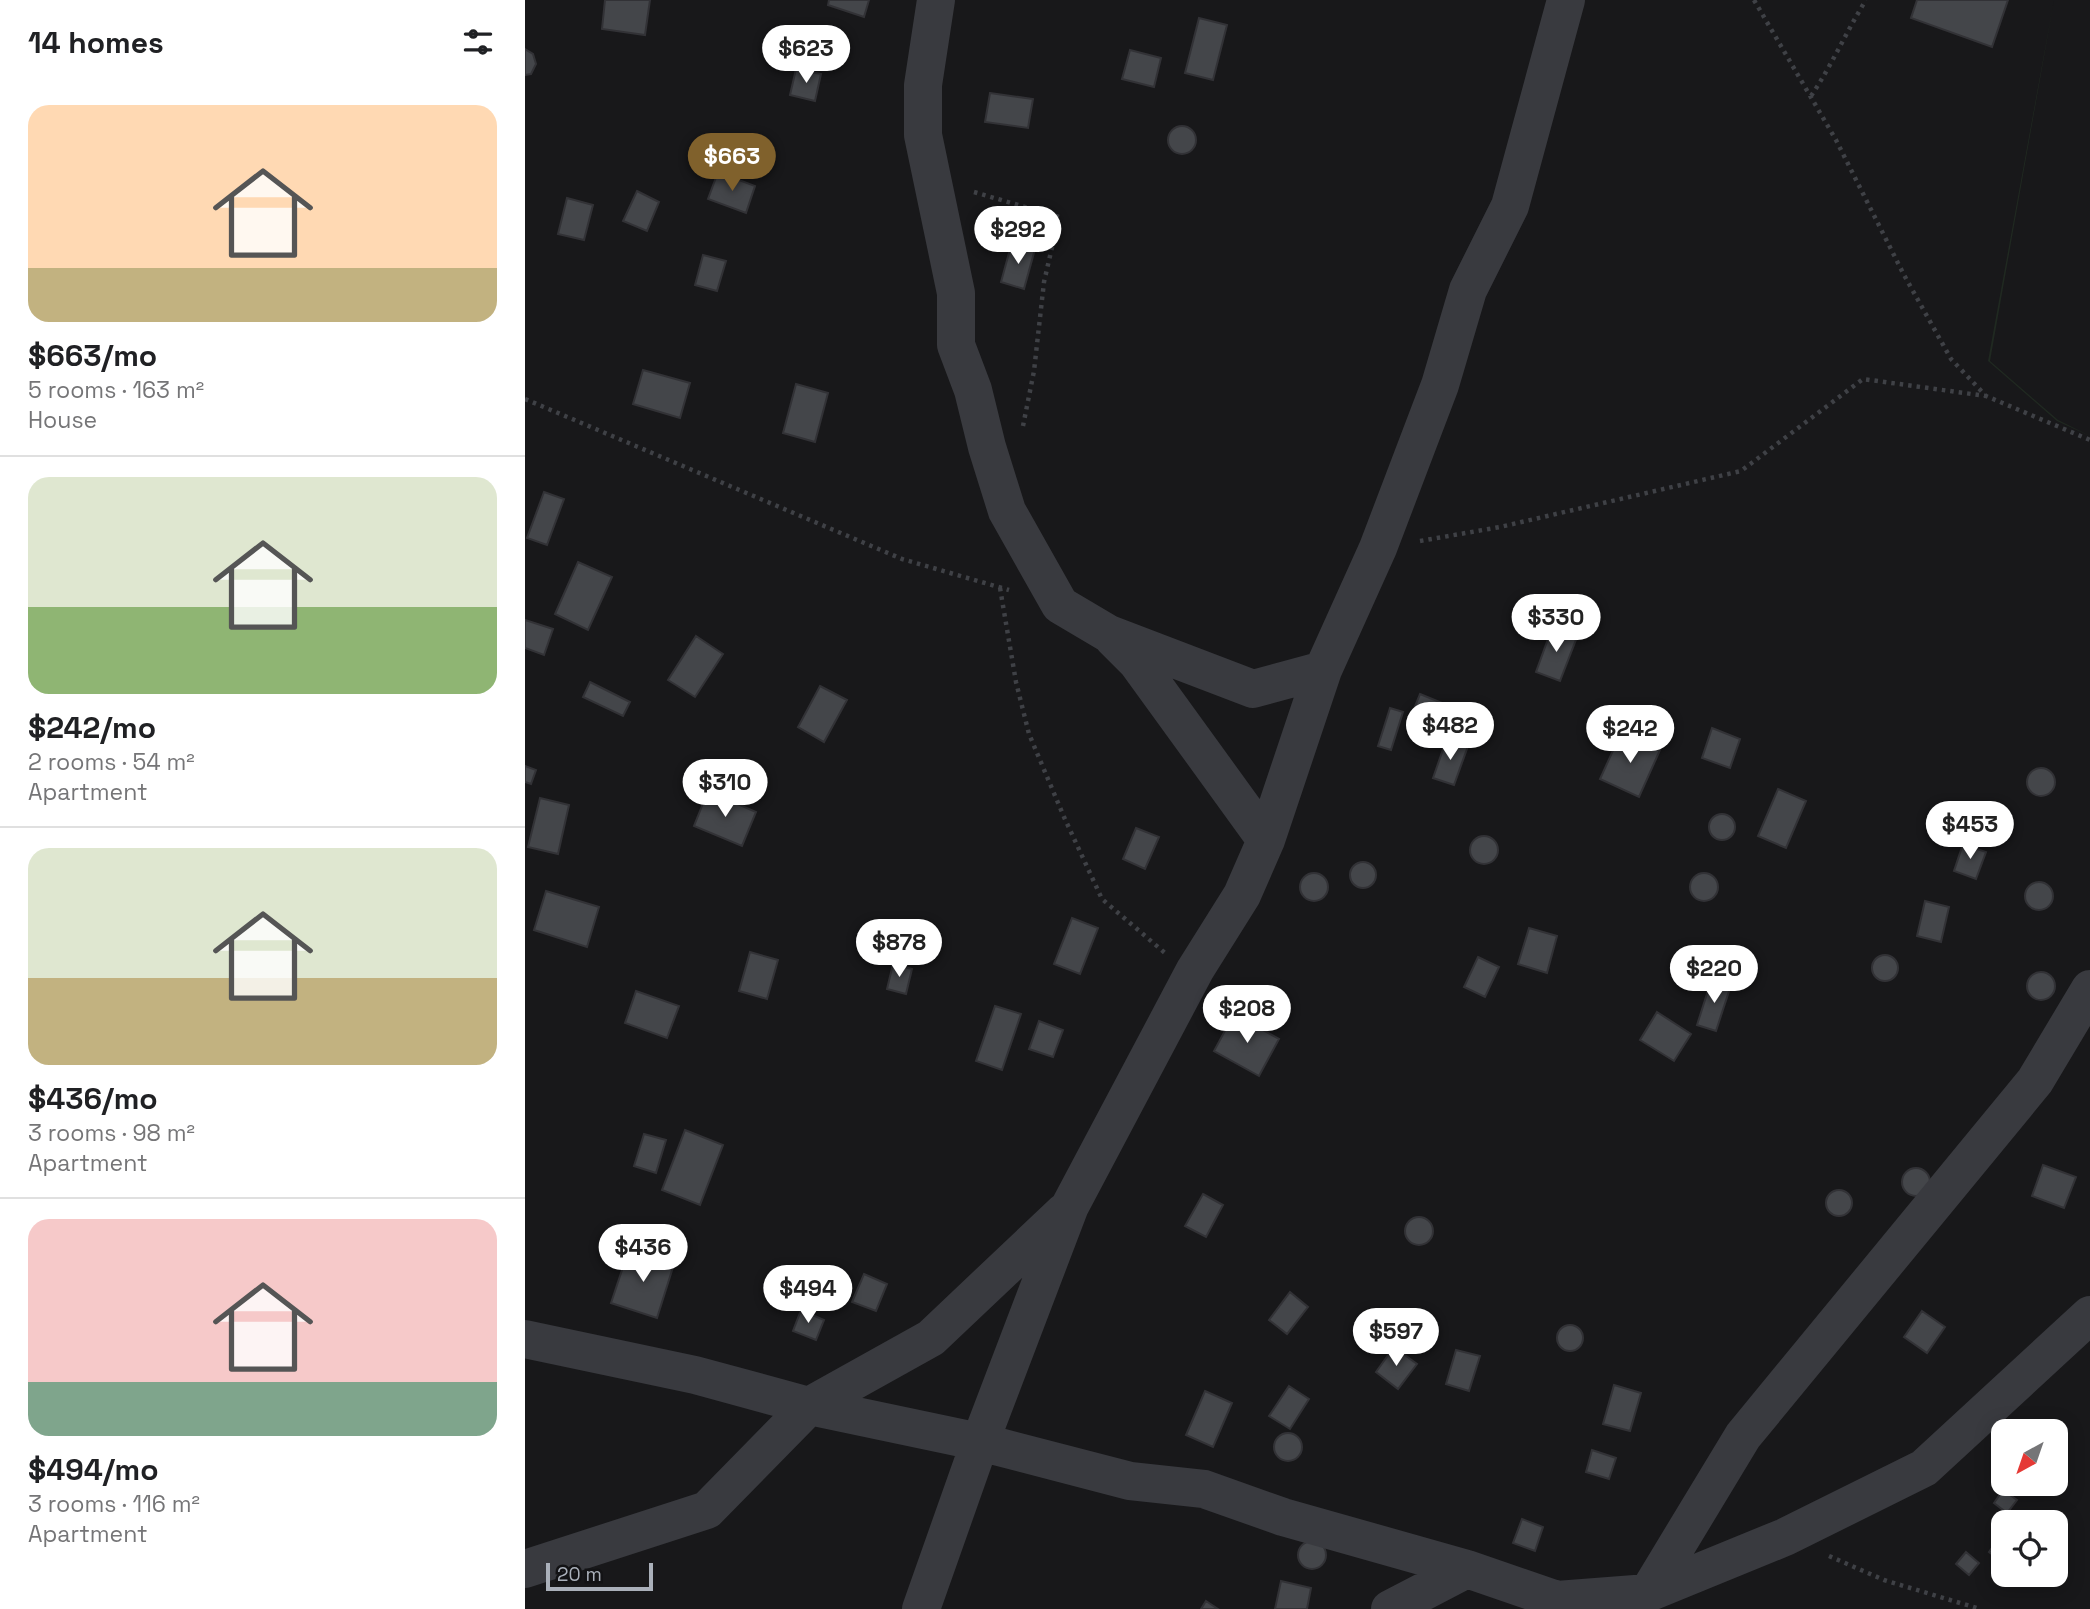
<!DOCTYPE html>
<meta charset="utf-8">
<style>
body{margin:0;font-family:"Space Grotesk",sans-serif;background:#f2f2f2;color:#202124;height:100vh;display:flex;flex-direction:column;font-size:26px;white-space:nowrap}
*{box-sizing:border-box;margin:0}
p{font-size:23px;color:#757577}
.icon{flex:none;width:38px;height:38px;fill:none;stroke:currentColor;stroke-width:2;stroke-linecap:round;stroke-linejoin:round}
.map{position:relative;flex:1;overflow:hidden}
.sheet{display:flex;flex-direction:column;background:#fff;width:525px}
.sheet>*{flex:none}
.needle{width:46px;rotate:220deg}
.controls{position:absolute;left:1466px;top:1419px;display:grid;gap:14px}
.controls a{display:grid;place-items:center;width:77px;height:77px;border-radius:14px;background:#fff;box-shadow:0 4px 18px #0003;font-size:35px}
.scale{position:absolute;left:21px;bottom:18px;width:107px;box-sizing:border-box;padding-left:7px;border:4px solid #aab0ba;border-top:0;font-size:19px;line-height:24px;white-space:nowrap;color:#aab0ba;-webkit-text-stroke:5px #131315;paint-order:stroke}
.price{position:absolute;translate:-50% -60px;padding:0 16px;border-radius:24px;background:#fff;color:#222;font-size:23px;line-height:46px;filter:drop-shadow(0 2px 4px #0008)}
.price::after{content:'';position:absolute;left:50%;top:42px;width:21px;height:16px;margin-left:-10px;background:inherit;clip-path:polygon(0 0,100% 0,50% 100%)}
.price.active{background:#80612c;color:#fff}
ul{padding:0;list-style:none}
li{display:grid;align-content:center;gap:14px;height:371px;padding:0 28px}
li+li{border-top:2px solid #e0e0e0}
li span{display:grid;place-items:center;height:217px;border-radius:21px;color:#555}
li>.icon{margin-inline-start:auto}
span .icon{width:126px;height:126px;fill:#fffc;stroke-width:1}
li b{font-size:30px}
h2{display:flex;justify-content:space-between;align-items:center;height:84px;padding:0 28px;font-size:30px}
main{display:flex;flex:1;min-height:0}
.map>svg:first-child{display:block}
.green{fill:#202921}
.building{fill:#44464a;stroke:#323236;stroke-width:2}
.lines{fill:none;stroke-linecap:round;stroke-linejoin:round}
.path{stroke:#3f4146;stroke-width:4.5;stroke-dasharray:3.5 5;stroke-linecap:butt}
.minor{stroke:#393a3f;stroke-width:38}
</style>
<main>
<section class="sheet">
<h2>14 homes<svg class="icon" aria-label="filters" viewBox="0 0 24 24"><path d="M4 7h16M4 17h16"/><circle cx="9" cy="7" r="2"/><circle cx="15" cy="17" r="2"/></svg></h2>
<ul>
<li><span style="background:linear-gradient(#ffd9b3 75%,#c2b280 0)"><svg class="icon" aria-label="home" viewBox="0 0 24 24"><path d="M3 11l9-7 9 7M6 9v11h12V9"/></svg></span><div><b>$663/mo</b><p>5 rooms · 163 m²</p><p>House</p></div></li>
<li><span style="background:linear-gradient(#dfe7d0 60%,#8fb573 0)"><svg class="icon" aria-label="home" viewBox="0 0 24 24"><path d="M3 11l9-7 9 7M6 9v11h12V9"/></svg></span><div><b>$242/mo</b><p>2 rooms · 54 m²</p><p>Apartment</p></div></li>
<li><span style="background:linear-gradient(#dfe7d0 60%,#c2b280 0)"><svg class="icon" aria-label="home" viewBox="0 0 24 24"><path d="M3 11l9-7 9 7M6 9v11h12V9"/></svg></span><div><b>$436/mo</b><p>3 rooms · 98 m²</p><p>Apartment</p></div></li>
<li><span style="background:linear-gradient(#f6c9c9 75%,#7fa58c 0)"><svg class="icon" aria-label="home" viewBox="0 0 24 24"><path d="M3 11l9-7 9 7M6 9v11h12V9"/></svg></span><div><b>$494/mo</b><p>3 rooms · 116 m²</p><p>Apartment</p></div></li>
</ul>
</section>
<div class="map">
<svg width="1565" height="1609" viewBox="0 0 1565 1609">
<rect width="100%" height="100%" fill="#18181a"/>
<path class="green" d="M 1529,0 L 1465,361 L 1533,420 L 1565,436 L 1532,421 L 1463,361 Z"/>
<path class="building" d="M 80,0 L 125,0 L 120,35 L 77,29 Z
M 304,0 L 344,0 L 339,17 L 303,5 Z
M 1392,0 L 1483,0 L 1467,47 L 1386,18 Z
M 674,18 L 702,25 L 688,80 L 660,73 Z
M 0,49 L 8,54 L 11,64 L 6,74 L 0,75 Z
M 605,50 L 636,58 L 629,87 L 597,79 Z
M 271,69 L 296,74 L 290,101 L 265,95 Z
M 465,93 L 508,99 L 503,128 L 460,122 Z
M643 140a14 14 0 1 1 28 0a14 14 0 1 1-28 0Z
M 193,172 L 230,186 L 221,213 L 183,199 Z
M 112,191 L 134,202 L 122,231 L 98,221 Z
M 42,198 L 68,205 L 59,240 L 33,234 Z
M 487,242 L 510,249 L 499,289 L 476,282 Z
M 178,255 L 201,261 L 192,291 L 170,285 Z
M 118,370 L 165,383 L 155,418 L 108,404 Z
M 271,384 L 303,393 L 290,442 L 258,433 Z
M 19,492 L 39,499 L 22,545 L 2,538 Z
M 53,562 L 87,577 L 63,630 L 30,614 Z
M 0,620 L 28,629 L 19,655 L 0,648 Z
M 1027,628 L 1052,637 L 1035,681 L 1011,672 Z
M 171,636 L 198,654 L 170,697 L 143,680 Z
M 65,682 L 105,702 L 98,716 L 58,697 Z
M 295,686 L 322,700 L 299,742 L 273,727 Z
M 895,694 L 927,707 L 915,734 L 884,721 Z
M 865,708 L 878,712 L 866,750 L 853,746 Z
M 1187,728 L 1215,739 L 1205,768 L 1177,758 Z
M 1096,733 L 1135,750 L 1114,797 L 1075,779 Z
M 922,738 L 943,746 L 929,785 L 908,778 Z
M 0,766 L 11,770 L 6,784 L 0,782 Z
M1502 782a14 14 0 1 1 28 0a14 14 0 1 1-28 0Z
M 1253,789 L 1281,801 L 1261,848 L 1233,836 Z
M 183,791 L 231,812 L 217,846 L 169,826 Z
M 15,798 L 44,805 L 33,854 L 3,847 Z
M1184 827a13 13 0 1 1 26 0a13 13 0 1 1-26 0Z
M 611,828 L 634,837 L 620,869 L 598,859 Z
M945 850a14 14 0 1 1 28 0a14 14 0 1 1-28 0Z
M 1438,844 L 1461,852 L 1451,879 L 1429,871 Z
M825 875a13 13 0 1 1 26 0a13 13 0 1 1-26 0Z
M775 887a14 14 0 1 1 28 0a14 14 0 1 1-28 0Z
M1165 887a14 14 0 1 1 28 0a14 14 0 1 1-28 0Z
M1500 896a14 14 0 1 1 28 0a14 14 0 1 1-28 0Z
M 21,891 L 74,907 L 62,947 L 9,930 Z
M 1400,901 L 1424,907 L 1416,942 L 1392,936 Z
M 547,918 L 573,928 L 555,974 L 529,964 Z
M 1004,928 L 1032,936 L 1022,973 L 993,964 Z
M 225,952 L 253,960 L 242,999 L 214,991 Z
M1347 968a13 13 0 1 1 26 0a13 13 0 1 1-26 0Z
M 953,957 L 974,967 L 960,997 L 939,987 Z
M 368,964 L 387,969 L 381,994 L 362,989 Z
M1502 986a14 14 0 1 1 28 0a14 14 0 1 1-28 0Z
M 1187,978 L 1206,985 L 1191,1031 L 1172,1025 Z
M 111,991 L 154,1006 L 142,1038 L 100,1023 Z
M 470,1006 L 496,1014 L 477,1070 L 451,1061 Z
M 1132,1012 L 1166,1034 L 1149,1061 L 1115,1040 Z
M 709,1014 L 754,1039 L 734,1076 L 689,1051 Z
M 514,1021 L 538,1030 L 528,1057 L 504,1049 Z
M 160,1130 L 198,1145 L 175,1205 L 137,1190 Z
M 119,1134 L 141,1140 L 131,1173 L 109,1166 Z
M 1518,1165 L 1551,1177 L 1539,1208 L 1507,1196 Z
M1377 1182a14 14 0 1 1 28 0a14 14 0 1 1-28 0Z
M1301 1203a13 13 0 1 1 26 0a13 13 0 1 1-26 0Z
M 678,1194 L 698,1205 L 681,1237 L 660,1226 Z
M880 1231a14 14 0 1 1 28 0a14 14 0 1 1-28 0Z
M 104,1249 L 149,1264 L 132,1318 L 86,1303 Z
M 339,1274 L 362,1284 L 351,1311 L 327,1302 Z
M 765,1292 L 783,1307 L 762,1334 L 744,1320 Z
M 276,1310 L 299,1320 L 291,1340 L 268,1331 Z
M 1397,1311 L 1420,1327 L 1402,1353 L 1379,1337 Z
M1032 1338a13 13 0 1 1 26 0a13 13 0 1 1-26 0Z
M 869,1347 L 892,1364 L 873,1389 L 851,1372 Z
M 931,1350 L 955,1356 L 944,1391 L 921,1384 Z
M 1089,1385 L 1116,1393 L 1105,1431 L 1078,1424 Z
M 764,1386 L 784,1399 L 765,1429 L 744,1416 Z
M 680,1391 L 707,1403 L 688,1447 L 661,1435 Z
M749 1447a14 14 0 1 1 28 0a14 14 0 1 1-28 0Z
M 1067,1450 L 1091,1458 L 1084,1479 L 1061,1472 Z
M 1478,1490 L 1492,1500 L 1482,1513 L 1469,1503 Z
M 997,1519 L 1018,1527 L 1010,1551 L 988,1543 Z
M 1479,1531 L 1479,1563 L 1464,1552 Z
M773 1555a14 14 0 1 1 28 0a14 14 0 1 1-28 0Z
M 1441,1552 L 1454,1563 L 1444,1575 L 1431,1564 Z
M 756,1581 L 786,1588 L 782,1609 L 750,1609 Z
M 681,1601 L 693,1609 L 676,1609 Z"/>
<g class="lines">
<path class="path" d="M 1229,0 L 1311,140 L 1379,275 L 1426,359 L 1461,396 L 1565,440
M 1286,96 C 1307,65 1321,32 1341,0
M 449,192 L 534,217 L 519,282 L 509,371 L 497,431
M 0,399 L 377,559 L 484,590
M 895,541 L 975,527 L 1216,471 L 1338,379 L 1461,396
M 475,588 L 491,682 L 504,734 L 539,817 L 577,899 L 640,953
M 1304,1556 L 1359,1580 L 1455,1609"/>
<path class="minor" d="M 411,0 L 398,85 L 398,135 L 431,293 L 431,345 L 448,390 L 462,447 L 482,511 L 535,605 L 584,634 L 728,689 L 798,670
M 588,638 L 612,662 L 741,840
M 0,1339 L 170,1375 L 284,1406 L 455,1442 L 605,1481 L 679,1489 L 758,1517 L 942,1569 L 1032,1600 L 1123,1593 L 1260,1537 L 1399,1468 L 1565,1315
M 0,1569 L 182,1510 L 284,1406 L 406,1338 L 539,1212
M 1123,1593 L 1218,1436 L 1510,1081 L 1565,989
M 396,1609 L 455,1442 L 545,1206 L 670,970 L 717,895 L 741,840 L 798,670 L 853,548 L 915,385 L 943,290 L 985,206 L 1041,0
M 865,1609 L 942,1569"/>
</g>
</svg>
<div class="controls">
<a><svg class="needle" viewBox="-14 -14 28 28"><path d="M0-13l5 13h-10z" fill="#e53935"/><path d="M0 13l5-13h-10z" fill="#757577"/></svg></a>
<a><svg class="icon" aria-label="locate" viewBox="0 0 24 24"><circle cx="12" cy="12" r="6"/><path d="M12 2v4M12 18v4M2 12h4M18 12h4"/></svg></a>
</div>
<div class="scale">20 m</div>
<b class="price" style="left:281px;top:85px">$623</b>
<b class="price active" style="left:207px;top:193px">$663</b>
<b class="price" style="left:493px;top:266px">$292</b>
<b class="price" style="left:1031px;top:654px">$330</b>
<b class="price" style="left:925px;top:762px">$482</b>
<b class="price" style="left:1105px;top:765px">$242</b>
<b class="price" style="left:200px;top:819px">$310</b>
<b class="price" style="left:1445px;top:861px">$453</b>
<b class="price" style="left:374px;top:979px">$878</b>
<b class="price" style="left:1189px;top:1005px">$220</b>
<b class="price" style="left:722px;top:1045px">$208</b>
<b class="price" style="left:118px;top:1284px">$436</b>
<b class="price" style="left:283px;top:1325px">$494</b>
<b class="price" style="left:871px;top:1368px">$597</b>
</div>
</main>
